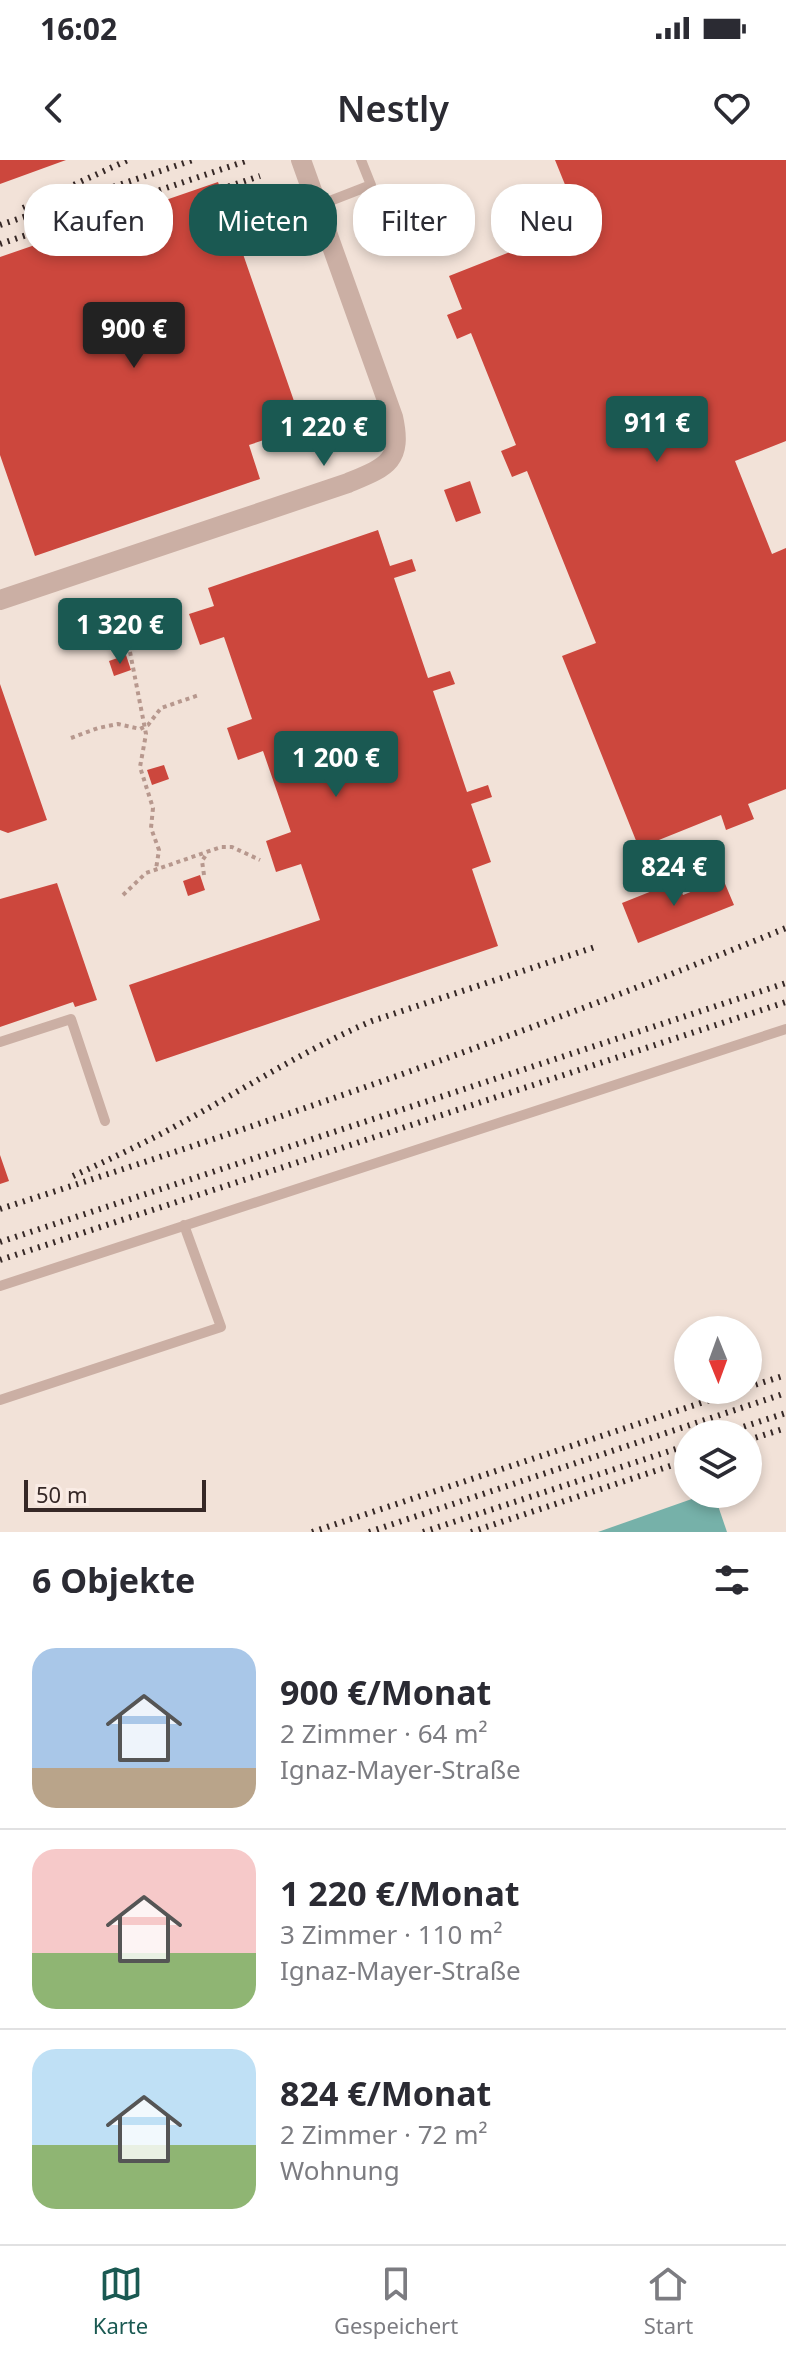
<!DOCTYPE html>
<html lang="de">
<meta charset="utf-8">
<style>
body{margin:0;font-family:"Noto Sans",sans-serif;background:#f2f2f3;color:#2b2b33;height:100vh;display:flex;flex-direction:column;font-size:30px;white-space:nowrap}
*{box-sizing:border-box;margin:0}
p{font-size:26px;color:#7c7c81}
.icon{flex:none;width:44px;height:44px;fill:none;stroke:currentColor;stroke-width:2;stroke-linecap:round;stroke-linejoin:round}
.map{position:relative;height:1372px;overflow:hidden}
.drawer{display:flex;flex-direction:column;background:#fff;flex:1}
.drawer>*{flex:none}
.banner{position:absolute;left:24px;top:24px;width:738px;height:72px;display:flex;gap:16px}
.needle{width:52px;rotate:179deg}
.fabs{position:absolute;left:674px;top:1156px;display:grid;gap:16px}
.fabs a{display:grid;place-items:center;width:88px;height:88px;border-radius:50%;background:#fff;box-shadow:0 4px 12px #0003;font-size:40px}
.scale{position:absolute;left:24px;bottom:20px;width:182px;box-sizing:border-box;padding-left:8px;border:4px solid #362826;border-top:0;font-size:22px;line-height:28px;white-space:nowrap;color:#362826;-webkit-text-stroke:6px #faece5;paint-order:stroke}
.price{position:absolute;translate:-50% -68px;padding:0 18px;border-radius:8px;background:#1a5952;color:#fff;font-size:26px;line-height:52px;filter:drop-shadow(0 2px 4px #0008)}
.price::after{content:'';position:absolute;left:50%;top:48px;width:24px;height:18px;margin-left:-12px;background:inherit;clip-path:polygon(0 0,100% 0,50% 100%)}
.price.current{background:#222;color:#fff}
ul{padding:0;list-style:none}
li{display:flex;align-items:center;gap:24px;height:200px;padding:0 32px}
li+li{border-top:2px solid #e1e1e2}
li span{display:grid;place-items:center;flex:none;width:224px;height:160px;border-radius:24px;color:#555}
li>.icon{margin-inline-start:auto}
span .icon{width:96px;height:96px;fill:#fffc;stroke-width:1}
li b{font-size:34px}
h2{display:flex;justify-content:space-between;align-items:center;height:96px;padding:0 32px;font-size:34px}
.tag{padding:0 28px;border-radius:32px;background:#fff;box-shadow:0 4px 12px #0003;font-size:28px;line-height:72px}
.tag.current{background:#1a5952;color:#fff}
.status{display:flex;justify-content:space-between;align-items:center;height:56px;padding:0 40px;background:#fff;direction:ltr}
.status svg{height:22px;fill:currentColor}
header{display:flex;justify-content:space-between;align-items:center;height:104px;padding:0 32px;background:#fff;font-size:36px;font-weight:600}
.tab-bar{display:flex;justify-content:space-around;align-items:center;height:112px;border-top:2px solid #e1e1e2;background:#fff;font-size:22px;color:#7c7c81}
.tab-bar a{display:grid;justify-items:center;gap:4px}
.tab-bar .current{color:#1a5952}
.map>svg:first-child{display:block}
.water{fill:#76b1a9}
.building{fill:#cc473d}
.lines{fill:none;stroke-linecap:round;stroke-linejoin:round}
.path{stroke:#b7988e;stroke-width:4;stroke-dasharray:4 4;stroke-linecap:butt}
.lane{stroke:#cbafa4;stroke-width:10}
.street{stroke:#cbafa4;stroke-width:20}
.rail{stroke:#362826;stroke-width:6;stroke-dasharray:2 6;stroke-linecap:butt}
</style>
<div class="status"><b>16:02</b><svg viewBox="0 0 49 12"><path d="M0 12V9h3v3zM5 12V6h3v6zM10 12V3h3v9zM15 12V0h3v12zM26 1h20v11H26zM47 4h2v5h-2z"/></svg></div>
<header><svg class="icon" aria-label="back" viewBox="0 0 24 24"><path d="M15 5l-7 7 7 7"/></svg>Nestly<svg class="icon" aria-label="heart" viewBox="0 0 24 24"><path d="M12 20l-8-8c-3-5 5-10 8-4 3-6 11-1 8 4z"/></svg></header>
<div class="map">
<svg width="786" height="1372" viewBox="0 0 786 1372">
<rect width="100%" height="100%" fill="#f2e2d8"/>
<path class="water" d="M 706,1334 L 714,1334 L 727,1372 L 598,1372 Z"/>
<path class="building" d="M 0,0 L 66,0 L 0,24 Z
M 555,0 L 786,0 L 786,281 L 735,301 L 772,394 L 786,388 L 786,629 L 748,644 L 754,659 L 726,670 L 721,655 L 639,688 L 562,496 L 596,483 L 527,311 L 512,317 L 501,291 L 516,285 L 471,173 L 457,179 L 447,155 L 462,149 L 449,116 L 581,64 Z
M 218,22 L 303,267 L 249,285 L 260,319 L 35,396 L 0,295 L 0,97 Z
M 470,321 L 481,353 L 456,362 L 444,330 Z
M 378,370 L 390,406 L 412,399 L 416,411 L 394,418 L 428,518 L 450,511 L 455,524 L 433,531 L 467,632 L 488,625 L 492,637 L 471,644 L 491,702 L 472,709 L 498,786 L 156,902 L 129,825 L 320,760 L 301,704 L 276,712 L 266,681 L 291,672 L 263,591 L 238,600 L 227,568 L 252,559 L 224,477 L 200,485 L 189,454 L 214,446 L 208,428 Z
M 126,495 L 131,510 L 114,516 L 109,501 Z
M 0,524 L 47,660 L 8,673 L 0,670 Z
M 164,605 L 169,619 L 152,625 L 147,610 Z
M 200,715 L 205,730 L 188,736 L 183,721 Z
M 723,719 L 734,745 L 638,783 L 622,743 L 677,721 L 683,735 Z
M 57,723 L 97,840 L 75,847 L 73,842 L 0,867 L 0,739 Z
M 0,995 L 9,1021 L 0,1024 Z"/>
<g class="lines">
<path class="path" d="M 130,492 L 146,574 L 140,607 L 153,648 L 151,668 L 159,690 L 156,709
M 71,578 L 98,568 L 118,564 L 140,569 L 148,565 L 161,548 L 199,535
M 204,715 L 202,701 L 206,695
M 123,735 L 146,713 L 221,687 L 232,687 L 260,700"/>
<path class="lane" d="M 317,46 L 371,25 L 361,0
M 0,882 L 71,859 L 105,961
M 0,1126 L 786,869
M 0,1240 L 221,1167 L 184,1065"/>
<path class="street" d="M 0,440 L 348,323 C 386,307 403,302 393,257 L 301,0"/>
<path class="rail" d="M 221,29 L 260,16
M 23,48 L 128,0
M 0,65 L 193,0
M 0,84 L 249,0
M 73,1016 C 110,999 147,982 183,962 C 246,928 306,889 372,861 L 595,787
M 0,1049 C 265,964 528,874 786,768
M 0,1082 L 786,823
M 0,1100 L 786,842
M 748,1227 L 786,1215
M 721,1274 L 786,1253
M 748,1280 L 786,1268
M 312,1372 L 740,1230
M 369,1372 L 786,1233
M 423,1372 L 688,1285
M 471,1372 L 688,1300"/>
</g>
</svg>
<div class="fabs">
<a><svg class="needle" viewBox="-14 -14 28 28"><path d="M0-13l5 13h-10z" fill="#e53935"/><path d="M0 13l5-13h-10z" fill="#7c7c81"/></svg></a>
<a><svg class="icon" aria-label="layers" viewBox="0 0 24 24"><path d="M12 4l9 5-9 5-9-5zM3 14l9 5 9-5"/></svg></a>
</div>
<div class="scale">50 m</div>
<b class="price current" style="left:134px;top:210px">900 €</b>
<b class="price" style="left:657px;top:304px">911 €</b>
<b class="price" style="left:324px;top:308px">1 220 €</b>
<b class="price" style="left:120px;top:506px">1 320 €</b>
<b class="price" style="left:336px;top:639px">1 200 €</b>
<b class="price" style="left:674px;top:748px">824 €</b>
<div class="banner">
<a class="tag">Kaufen</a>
<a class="tag current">Mieten</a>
<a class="tag">Filter</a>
<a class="tag">Neu</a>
</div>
</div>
<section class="drawer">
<h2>6 Objekte<svg class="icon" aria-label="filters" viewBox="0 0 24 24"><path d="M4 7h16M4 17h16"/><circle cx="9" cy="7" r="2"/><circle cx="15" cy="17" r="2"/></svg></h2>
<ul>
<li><span style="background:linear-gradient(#a9c7e8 75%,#b9a48a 0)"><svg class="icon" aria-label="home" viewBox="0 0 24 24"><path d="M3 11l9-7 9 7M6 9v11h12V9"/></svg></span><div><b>900 €/Monat</b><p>2 Zimmer · 64 m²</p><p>Ignaz-Mayer-Straße</p></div></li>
<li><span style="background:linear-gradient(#f6c9c9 65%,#8fb573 0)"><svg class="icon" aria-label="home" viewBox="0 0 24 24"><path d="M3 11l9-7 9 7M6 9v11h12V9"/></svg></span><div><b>1 220 €/Monat</b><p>3 Zimmer · 110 m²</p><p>Ignaz-Mayer-Straße</p></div></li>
<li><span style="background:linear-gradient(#bfe0f5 60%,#8fb573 0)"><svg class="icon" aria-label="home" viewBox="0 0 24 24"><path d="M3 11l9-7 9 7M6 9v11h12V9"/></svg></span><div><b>824 €/Monat</b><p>2 Zimmer · 72 m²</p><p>Wohnung</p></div></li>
</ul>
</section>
<nav class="tab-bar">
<a class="current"><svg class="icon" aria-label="map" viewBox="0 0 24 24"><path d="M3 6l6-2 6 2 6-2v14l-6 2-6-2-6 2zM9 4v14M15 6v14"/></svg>Karte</a>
<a><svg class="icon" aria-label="saved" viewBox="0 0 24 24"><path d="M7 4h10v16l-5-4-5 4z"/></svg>Gespeichert</a>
<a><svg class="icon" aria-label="home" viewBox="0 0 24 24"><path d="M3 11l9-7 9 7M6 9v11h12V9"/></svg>Start</a>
</nav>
